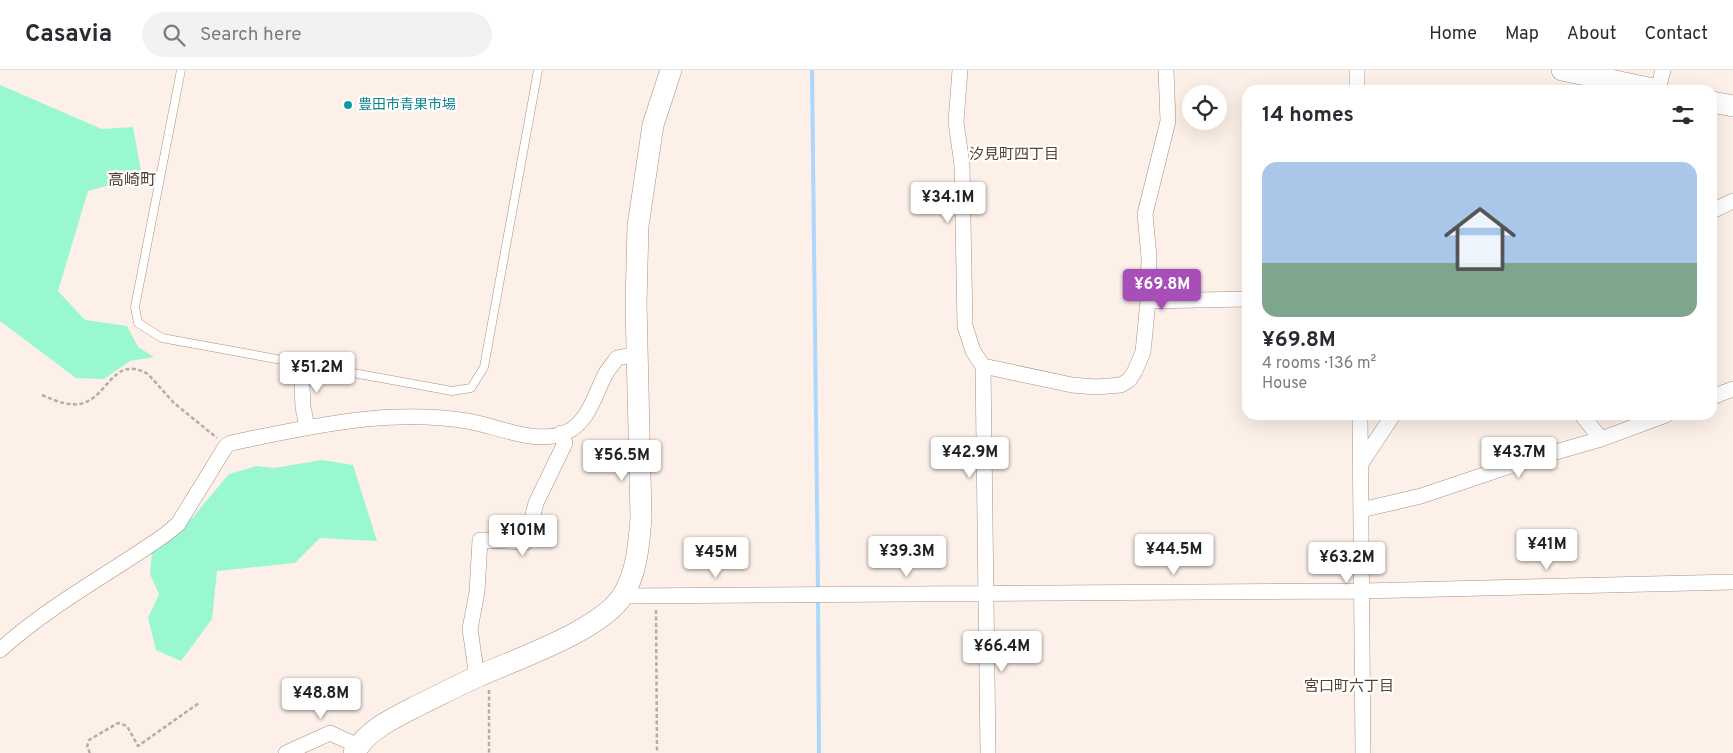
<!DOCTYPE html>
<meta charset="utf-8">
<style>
body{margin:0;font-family:Overpass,"Noto Sans JP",sans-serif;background:#f2f2f3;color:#2b2b33;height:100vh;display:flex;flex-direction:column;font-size:19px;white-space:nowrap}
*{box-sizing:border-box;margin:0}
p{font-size:16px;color:#7c7c81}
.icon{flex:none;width:28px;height:28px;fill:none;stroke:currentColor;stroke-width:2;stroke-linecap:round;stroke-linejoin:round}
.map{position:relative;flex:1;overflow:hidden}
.side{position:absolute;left:1242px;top:15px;width:475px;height:335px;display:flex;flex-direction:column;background:#fff;border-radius:15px;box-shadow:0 5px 20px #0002}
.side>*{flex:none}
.controls{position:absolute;left:1182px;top:15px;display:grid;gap:10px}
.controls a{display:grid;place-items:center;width:45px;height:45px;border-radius:50%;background:#fff;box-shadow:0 5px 20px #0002;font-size:25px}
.price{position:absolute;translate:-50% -42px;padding:0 11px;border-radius:5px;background:#fff;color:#222;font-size:16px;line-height:32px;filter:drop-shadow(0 1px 2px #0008)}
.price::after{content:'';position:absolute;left:50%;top:30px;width:15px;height:11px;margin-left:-8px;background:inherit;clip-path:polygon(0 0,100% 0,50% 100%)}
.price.active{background:#a74eb9;color:#fff}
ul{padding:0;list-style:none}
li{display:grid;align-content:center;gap:10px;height:265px;padding:0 20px}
li span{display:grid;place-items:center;height:155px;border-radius:15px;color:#555}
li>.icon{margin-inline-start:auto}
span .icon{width:90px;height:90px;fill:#fffc;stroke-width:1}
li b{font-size:21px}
h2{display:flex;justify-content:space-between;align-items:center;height:60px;padding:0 20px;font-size:21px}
header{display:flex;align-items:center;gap:30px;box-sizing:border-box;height:70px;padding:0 25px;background:#fff;border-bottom:1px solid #e1e1e2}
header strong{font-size:24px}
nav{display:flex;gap:28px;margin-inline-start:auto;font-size:18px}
.search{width:350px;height:45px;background:#f2f2f3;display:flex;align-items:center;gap:12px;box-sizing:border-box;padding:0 18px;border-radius:28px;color:#7c7c81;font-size:19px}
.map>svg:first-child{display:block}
.green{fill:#99f8cf}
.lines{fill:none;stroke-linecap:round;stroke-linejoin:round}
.stream{stroke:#add8fd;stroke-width:4}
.lane-casing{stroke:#ab907d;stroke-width:9}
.street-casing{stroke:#ab907d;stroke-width:16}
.secondary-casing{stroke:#ab907d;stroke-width:22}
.path{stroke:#b8aca4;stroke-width:2.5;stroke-dasharray:4 2.5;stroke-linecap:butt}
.lane{stroke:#fff;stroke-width:8}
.street{stroke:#fff;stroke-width:15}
.secondary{stroke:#fff;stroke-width:21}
.culture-dot{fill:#0f9aa8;stroke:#fff;stroke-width:2}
.labels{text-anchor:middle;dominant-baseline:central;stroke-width:4.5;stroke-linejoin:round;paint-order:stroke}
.culture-label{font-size:14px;fill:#0d838f;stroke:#fff;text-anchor:start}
.neighbourhood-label{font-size:15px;fill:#584130;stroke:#fff}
.quarter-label{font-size:16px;fill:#584130;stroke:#fff}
</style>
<header>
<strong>Casavia</strong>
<div class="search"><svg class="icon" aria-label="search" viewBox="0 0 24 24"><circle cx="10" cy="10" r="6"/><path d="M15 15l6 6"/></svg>Search here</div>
<nav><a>Home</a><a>Map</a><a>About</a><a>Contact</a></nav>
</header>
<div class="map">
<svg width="1733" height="683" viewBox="0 0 1733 683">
<rect width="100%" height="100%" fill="#fcf0e8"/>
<path class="green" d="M 0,15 L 102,59 L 133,57 L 142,106 L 88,121 L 58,221 L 85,250 L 127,256 L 138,277 L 154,287 L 130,291 L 104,309 L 76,308 L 0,251 Z
M 322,390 L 353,395 L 377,471 L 320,468 L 295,493 L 217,501 L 212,549 L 181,591 L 156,580 L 148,548 L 159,524 L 150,504 L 152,481 L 193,447 L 229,404 L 257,396 L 274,398 Z"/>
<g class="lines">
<path class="stream" d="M 812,0 L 818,520
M 818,527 L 819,683"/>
<g class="lane-casing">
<path id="lane" d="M 181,0 L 135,237 L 138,253 L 162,268 L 452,321 L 471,318 L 484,297 L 538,0"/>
</g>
<g class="street-casing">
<path id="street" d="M 960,0 L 956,52 L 962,95 L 965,256 L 973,281 L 983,296 L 988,683
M 1357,0 L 1357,20
M 1658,20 L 1663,0
M 1712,141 L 1733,131
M 1148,231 L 1248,229
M 301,294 L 303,337 L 307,357
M 983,296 L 1072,315 L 1096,317 L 1121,315 L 1129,310 L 1135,301 L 1143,282 L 1148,231 L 1149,187 L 1145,144 L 1168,51 L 1166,0
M 1712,327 L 1733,319
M 1360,345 L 1363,683
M 1582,345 L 1601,369
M 1360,395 L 1393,345
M 1361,440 L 1421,426 L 1528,390 L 1601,369 L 1666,345
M 623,526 L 1362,521 L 1733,512
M 0,580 C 51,534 111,503 166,464 L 178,454 L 226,376 L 231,373 C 308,357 388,338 467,351 C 498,356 536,376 567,362 C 588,352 595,325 604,307 C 607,300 613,294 617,288 L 637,284
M 477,607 L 470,559 L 477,522 L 480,470 L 526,472 L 536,433 L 565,373 L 561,363
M 286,683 L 330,663 L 358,676"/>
</g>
<g class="secondary-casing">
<path id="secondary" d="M 1562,0 L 1658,20
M 1712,32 L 1733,36
M 354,683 C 367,660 395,647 417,636 C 438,626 458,615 479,606 C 516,589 602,560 623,525 C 637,503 639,473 641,448 L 636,233 L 638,156 L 653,55 L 671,0"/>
</g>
<path class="path" d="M 42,325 C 54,330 66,336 80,334 C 109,328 112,284 148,304 L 174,333 L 217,368
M 656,540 L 657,683
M 489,620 L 489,683
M 90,683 L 87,677 L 89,670 L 118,653 L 127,656 L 138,676 L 199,633"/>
<use href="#lane" class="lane"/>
<use href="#street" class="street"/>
<use href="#secondary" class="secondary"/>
</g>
<circle class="culture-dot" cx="348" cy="35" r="5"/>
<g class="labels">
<g class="culture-label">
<text x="358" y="35">豊田市青果市場</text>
</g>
<g class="neighbourhood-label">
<text x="1014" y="85">汐見町四丁目</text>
<text x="1349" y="617">宮口町六丁目</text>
</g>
<g class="quarter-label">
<text x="132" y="111">高崎町</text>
</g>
</g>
</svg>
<div class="controls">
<a><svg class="icon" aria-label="locate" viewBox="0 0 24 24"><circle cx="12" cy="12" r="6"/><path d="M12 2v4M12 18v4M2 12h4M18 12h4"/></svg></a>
</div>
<b class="price" style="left:948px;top:154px">¥34.1M</b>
<b class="price active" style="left:1162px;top:241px">¥69.8M</b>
<b class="price" style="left:317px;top:324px">¥51.2M</b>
<b class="price" style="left:970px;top:409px">¥42.9M</b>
<b class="price" style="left:1519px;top:409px">¥43.7M</b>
<b class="price" style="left:622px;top:412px">¥56.5M</b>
<b class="price" style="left:523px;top:487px">¥101M</b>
<b class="price" style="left:1547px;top:501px">¥41M</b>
<b class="price" style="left:1174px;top:506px">¥44.5M</b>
<b class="price" style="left:907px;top:508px">¥39.3M</b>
<b class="price" style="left:716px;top:509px">¥45M</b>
<b class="price" style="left:1347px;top:514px">¥63.2M</b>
<b class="price" style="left:1002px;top:603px">¥66.4M</b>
<b class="price" style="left:321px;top:650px">¥48.8M</b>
<section class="side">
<h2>14 homes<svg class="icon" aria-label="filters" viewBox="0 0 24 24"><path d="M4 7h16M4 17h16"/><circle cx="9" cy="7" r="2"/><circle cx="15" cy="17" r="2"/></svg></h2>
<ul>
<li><span style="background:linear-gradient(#a9c7e8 65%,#7fa58c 0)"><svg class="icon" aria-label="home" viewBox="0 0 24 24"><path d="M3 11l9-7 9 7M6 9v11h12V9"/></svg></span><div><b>¥69.8M</b><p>4 rooms · 136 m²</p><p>House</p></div></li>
</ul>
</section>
</div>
